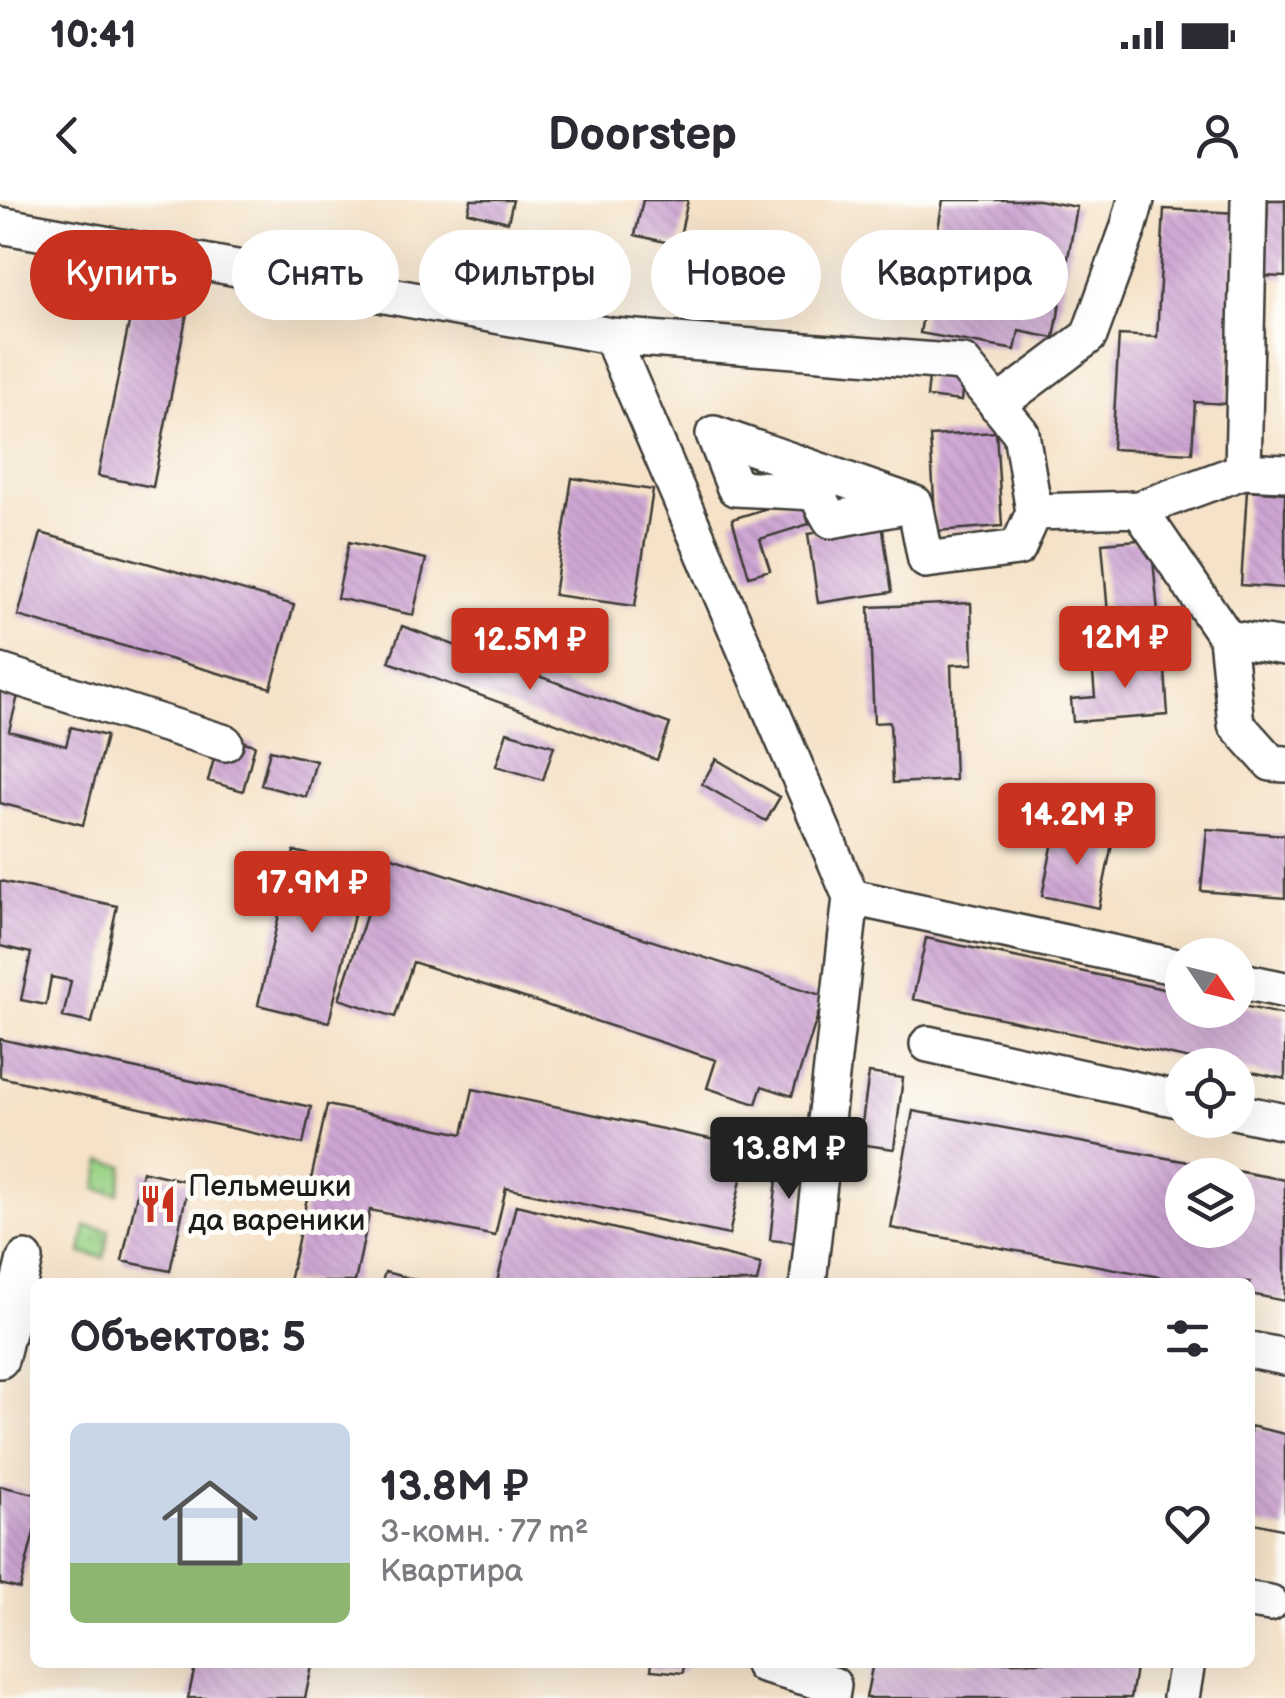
<!DOCTYPE html>
<html lang="ru">
<meta charset="utf-8">
<style>
body{margin:0;font-family:"Balsamiq Sans",sans-serif;background:#f7f7f7;color:#2b2b33;height:100vh;display:flex;flex-direction:column;font-size:38px;white-space:nowrap}
*{box-sizing:border-box;margin:0}
p{font-size:32px;color:#7c7c81}
.icon{flex:none;width:55px;height:55px;fill:none;stroke:currentColor;stroke-width:2;stroke-linecap:round;stroke-linejoin:round}
.map{position:relative;flex:1;overflow:hidden}
.details{position:absolute;left:30px;top:1078px;width:1225px;height:390px;display:flex;flex-direction:column;background:#fff;border-radius:15px;box-shadow:0 10px 40px #0002}
.details>*{flex:none}
.top-card{position:absolute;left:30px;top:30px;width:1225px;height:90px;display:flex;gap:20px}
.needle{width:65px;rotate:125deg}
.tools{position:absolute;left:1165px;top:738px;display:grid;gap:20px}
.tools a{display:grid;place-items:center;width:90px;height:90px;border-radius:50%;background:#fff;box-shadow:0 10px 40px #0002;font-size:50px}
.price{position:absolute;translate:-50% -85px;padding:0 22px;border-radius:10px;background:#c8321e;color:#fff;font-size:32px;line-height:65px;filter:drop-shadow(0 2px 5px #0008)}
.price::after{content:'';position:absolute;left:50%;top:60px;width:30px;height:22px;margin-left:-15px;background:inherit;clip-path:polygon(0 0,100% 0,50% 100%)}
.price.active{background:#222;color:#fff}
ul{padding:0;list-style:none}
li{display:flex;align-items:center;gap:30px;height:250px;padding:0 40px}
li+li{border-top:2px solid #e1e1e2}
li span{display:grid;place-items:center;flex:none;width:280px;height:200px;border-radius:15px;color:#555}
li>.icon{margin-inline-start:auto}
span .icon{width:120px;height:120px;fill:#fffc;stroke-width:1}
li b{font-size:42px}
h2{display:flex;justify-content:space-between;align-items:center;height:120px;padding:0 40px;font-size:42px}
.tag{padding:0 35px;border-radius:45px;background:#fff;box-shadow:0 10px 40px #0002;font-size:35px;line-height:90px}
.tag.active{background:#c8321e;color:#fff}
.status{display:flex;justify-content:space-between;align-items:center;height:70px;padding:0 50px;background:#fff;direction:ltr}
.status svg{height:28px;fill:currentColor}
header{display:flex;justify-content:space-between;align-items:center;height:130px;padding:0 40px;background:#fff;font-size:45px;font-weight:800}
.map>svg:first-child{display:block}
.grass{fill:url(#grass-tufts);stroke:#5c7852;stroke-width:2.5}
.building{fill:url(#building-back-hatch);fill-rule:evenodd}
.lines{fill:none;stroke-linecap:round;stroke-linejoin:round}
.minor-casing{stroke:#3d3a36;stroke-width:40}
.minor{stroke:#fff;stroke-width:35}
.labels{text-anchor:middle;dominant-baseline:central;stroke-width:10;stroke-linejoin:round;paint-order:stroke}
.poi-label{font-size:30px;fill:#1c1c1c;stroke:#fdfcf7;text-anchor:start}
</style>
<div class="status"><b>10:41</b><svg viewBox="0 0 49 12"><path d="M0 12V9h3v3zM5 12V6h3v6zM10 12V3h3v9zM15 12V0h3v12zM26 1h20v11H26zM47 4h2v5h-2z"/></svg></div>
<header><svg class="icon" aria-label="back" viewBox="0 0 24 24"><path d="M15 5l-7 7 7 7"/></svg>Doorstep<svg class="icon" aria-label="person" viewBox="0 0 24 24"><circle cx="12" cy="8" r="4"/><path d="M4 21q1-7 8-7t8 7"/></svg></header>
<div class="map">
<svg width="1285" height="1498" viewBox="0 0 1285 1498">
<defs>
<pattern id="grass-tufts" width="24" height="20" patternUnits="userSpaceOnUse" patternTransform="scale(2.5)"><rect width="24" height="20" fill="#9bd487"/><path d="M3 7l-1-3M5 7V3M7 7l1-3M15 17l-1-3M17 17v-4M19 17l1-3" fill="none" stroke="#85b574"/></pattern>
<pattern id="building-back-hatch" width="6" height="6" patternUnits="userSpaceOnUse" patternTransform="scale(2.5)"><rect width="6" height="6" fill="#cea6d3"/><path d="M-1 5l2 2M0 0l6 6M5-1l2 2" fill="none" stroke="#b08eb5"/></pattern>
</defs>
<rect width="100%" height="100%" fill="#fdfcf7"/>
<filter id="ink" filterUnits="userSpaceOnUse"><feTurbulence type="fractalNoise" baseFrequency=".01" numOctaves="2"/><feDisplacementMap in="SourceGraphic" scale="20" xChannelSelector="R" yChannelSelector="G"/><feConvolveMatrix kernelMatrix="1 2 1 2 8 2 1 2 1" color-interpolation-filters="sRGB"/></filter>
<filter id="wash" filterUnits="userSpaceOnUse"><feTurbulence type="fractalNoise" baseFrequency=".0048" numOctaves="4" result="noise"/><feDisplacementMap in="SourceGraphic" scale="40" xChannelSelector="R" yChannelSelector="G"/><feGaussianBlur stdDeviation="2.25" result="paint"/><feColorMatrix in="noise" values="0 0 0 0 0 0 0 0 0 0 0 0 0 0 0 0 0 1.4 0 .05"/><feComposite in="paint" operator="in"/></filter>
<g filter="url(#wash)">
<rect width="100%" height="100%" fill="#f5e2c8"/>
<path class="grass" d="M 102,961 L 124,966 L 118,994 L 96,989 Z
M 86,1026 L 109,1030 L 104,1058 L 81,1053 Z"/>
<g id="blocks">
<path class="building" d="M 471,0 L 513,0 L 508,22 L 468,12 Z
M 643,0 L 688,0 L 678,45 L 635,35 Z
M 943,0 L 1038,0 L 1077,7 L 1054,138 L 1019,131 L 1015,150 L 920,133 Z
M 1268,0 L 1285,0 L 1285,77 L 1264,76 Z
M 1164,9 L 1237,13 L 1227,204 L 1195,202 L 1192,253 L 1112,249 L 1119,135 L 1157,137 Z
M 134,98 L 188,108 L 153,287 L 98,276 Z
M 929,177 L 963,181 L 961,201 L 927,197 Z
M 996,232 L 1002,326 L 936,331 L 930,236 Z
M 572,278 L 653,290 L 635,406 L 554,395 Z
M 1247,290 L 1285,293 L 1285,388 L 1241,385 Z
M 801,298 L 809,324 L 760,339 L 770,370 L 749,376 L 732,319 Z
M 882,323 L 892,392 L 818,403 L 808,334 Z
M 41,333 L 294,405 L 271,488 L 18,416 Z
M 1151,339 L 1160,433 L 1110,438 L 1102,343 Z
M 349,342 L 426,359 L 413,415 L 337,398 Z
M 971,403 L 973,464 L 951,465 L 955,580 L 893,583 L 890,522 L 874,523 L 869,407 Z
M 402,426 L 670,524 L 657,560 L 389,462 Z
M 1164,456 L 1168,515 L 1073,522 L 1071,499 L 1095,497 L 1092,462 Z
M 0,469 L 24,472 L 9,531 L 66,546 L 71,527 L 106,536 L 83,625 L 0,603 Z
M 507,532 L 554,546 L 543,580 L 496,566 Z
M 220,536 L 255,545 L 243,591 L 208,581 Z
M 270,550 L 316,561 L 306,597 L 261,585 Z
M 716,559 L 780,597 L 766,621 L 702,584 Z
M 1056,627 L 1113,639 L 1099,708 L 1042,696 Z
M 1207,629 L 1285,635 L 1285,698 L 1201,691 Z
M 294,651 L 365,668 L 329,822 L 258,805 Z
M 386,655 L 824,796 L 792,896 L 762,886 L 756,904 L 707,888 L 716,860 L 413,762 L 395,817 L 339,799 Z
M 0,681 L 117,706 L 92,823 L 63,817 L 71,781 L 51,777 L 46,805 L 21,800 L 31,753 L 0,746 Z
M 926,738 L 1182,793 L 1182,810 L 1238,810 L 1238,805 L 1285,815 L 1285,879 L 1238,869 L 1238,865 L 1218,865 L 913,799 Z
M 0,839 L 311,907 L 303,944 L 0,877 Z
M 869,873 L 903,878 L 894,949 L 859,944 Z
M 473,889 L 748,947 L 729,1035 L 506,988 L 495,1036 L 370,1010 L 355,1082 L 289,1082 L 327,905 L 463,934 Z
M 913,911 L 1285,980 L 1285,1101 L 1250,1094 L 1250,1082 L 1187,1082 L 891,1028 ZM 1182,975 L 1238,975 L 1238,1030 L 1182,1030 Z
M 779,962 L 807,965 L 798,1043 L 770,1040 Z
M 142,971 L 189,982 L 170,1071 L 122,1061 Z
M 516,1005 L 761,1064 L 757,1082 L 497,1082 Z
M 385,1072 L 420,1081 L 420,1082 L 382,1082 Z
M 1250,1226 L 1285,1234 L 1285,1330 L 1250,1322 Z
M 0,1286 L 35,1294 L 35,1328 L 20,1389 L 0,1384 Z
M 196,1462 L 313,1462 L 305,1498 L 188,1498 Z
M 652,1462 L 684,1462 L 683,1473 L 651,1470 Z
M 873,1462 L 1137,1462 L 1131,1498 L 866,1498 Z"/>
</g>
</g>
<g filter="url(#ink)">
<use href="#blocks" fill-opacity="0" stroke="#3d3a36" stroke-width="2.5"/>
<g class="lines">
<g class="minor-casing">
<path id="minor" d="M 0,25 L 611,136 L 851,697 L 1182,768
M 611,136 L 963,163 L 1021,233 L 1034,312 L 1139,309 L 1243,271 L 1249,0
M 997,205 L 1089,136 L 1128,29 L 1136,0
M 1243,271 L 1285,273
M 915,304 L 714,234 L 735,288 L 815,292 L 831,320 L 915,304 L 926,360 L 1018,348 L 1034,312
M 1139,309 L 1227,438 L 1236,524 L 1271,563 L 1285,564
M 1227,438 L 1285,447
M 0,472 L 225,543
M 1238,780 L 1285,790
M 928,844 L 1182,900
M 1238,912 L 1285,922
M 808,1082 L 851,697
M 1250,1150 L 1285,1157
M 0,1160 L 25,1059
M 1250,1400 L 1270,1403
M 764,1462 L 763,1465 L 833,1485 L 831,1498
M 1181,1498 L 1187,1462"/>
</g>
<use href="#minor" class="minor"/>
</g>
</g>
<defs>
<g id="restaurant-bare" transform="scale(3)"><path d="M-5-6h1v4h1v-4h1v4h1v-4h1v5L-1.5 .5V6h-2V.5L-5-1ZM5-6V6H3V1.5H1.5Q1.5-4 5-6Z" fill="#c8321e" stroke="#fdfcf7" stroke-width="2.5" paint-order="stroke"/></g>
</defs>
<g fill-rule="evenodd">
<use href="#restaurant-bare" x="158" y="1004"/>
</g>
<g class="labels">
<g class="poi-label">
<text x="188" y="987">Пельмешки<tspan x="188" dy="34">да вареники</tspan></text>
</g>
</g>
</svg>
<div class="tools">
<a><svg class="needle" viewBox="-14 -14 28 28"><path d="M0-13l5 13h-10z" fill="#e53935"/><path d="M0 13l5-13h-10z" fill="#7c7c81"/></svg></a>
<a><svg class="icon" aria-label="locate" viewBox="0 0 24 24"><circle cx="12" cy="12" r="6"/><path d="M12 2v4M12 18v4M2 12h4M18 12h4"/></svg></a>
<a><svg class="icon" aria-label="layers" viewBox="0 0 24 24"><path d="M12 4l9 5-9 5-9-5zM3 14l9 5 9-5"/></svg></a>
</div>
<b class="price" style="left:1125px;top:491px">12M ₽</b>
<b class="price" style="left:530px;top:493px">12.5M ₽</b>
<b class="price" style="left:1077px;top:668px">14.2M ₽</b>
<b class="price" style="left:312px;top:736px">17.9M ₽</b>
<b class="price active" style="left:789px;top:1002px">13.8M ₽</b>
<div class="top-card">
<a class="tag active">Купить</a>
<a class="tag">Снять</a>
<a class="tag">Фильтры</a>
<a class="tag">Новое</a>
<a class="tag">Квартира</a>
</div>
<section class="details">
<h2>Объектов: 5<svg class="icon" aria-label="filters" viewBox="0 0 24 24"><path d="M4 7h16M4 17h16"/><circle cx="9" cy="7" r="2"/><circle cx="15" cy="17" r="2"/></svg></h2>
<ul>
<li><span style="background:linear-gradient(#c9d6e8 70%,#8fb573 0)"><svg class="icon" aria-label="home" viewBox="0 0 24 24"><path d="M3 11l9-7 9 7M6 9v11h12V9"/></svg></span><div><b>13.8M ₽</b><p>3-комн. · 77 m²</p><p>Квартира</p></div><svg class="icon" aria-label="heart" viewBox="0 0 24 24"><path d="M12 20l-8-8c-3-5 5-10 8-4 3-6 11-1 8 4z"/></svg></li>
</ul>
</section>
</div>
